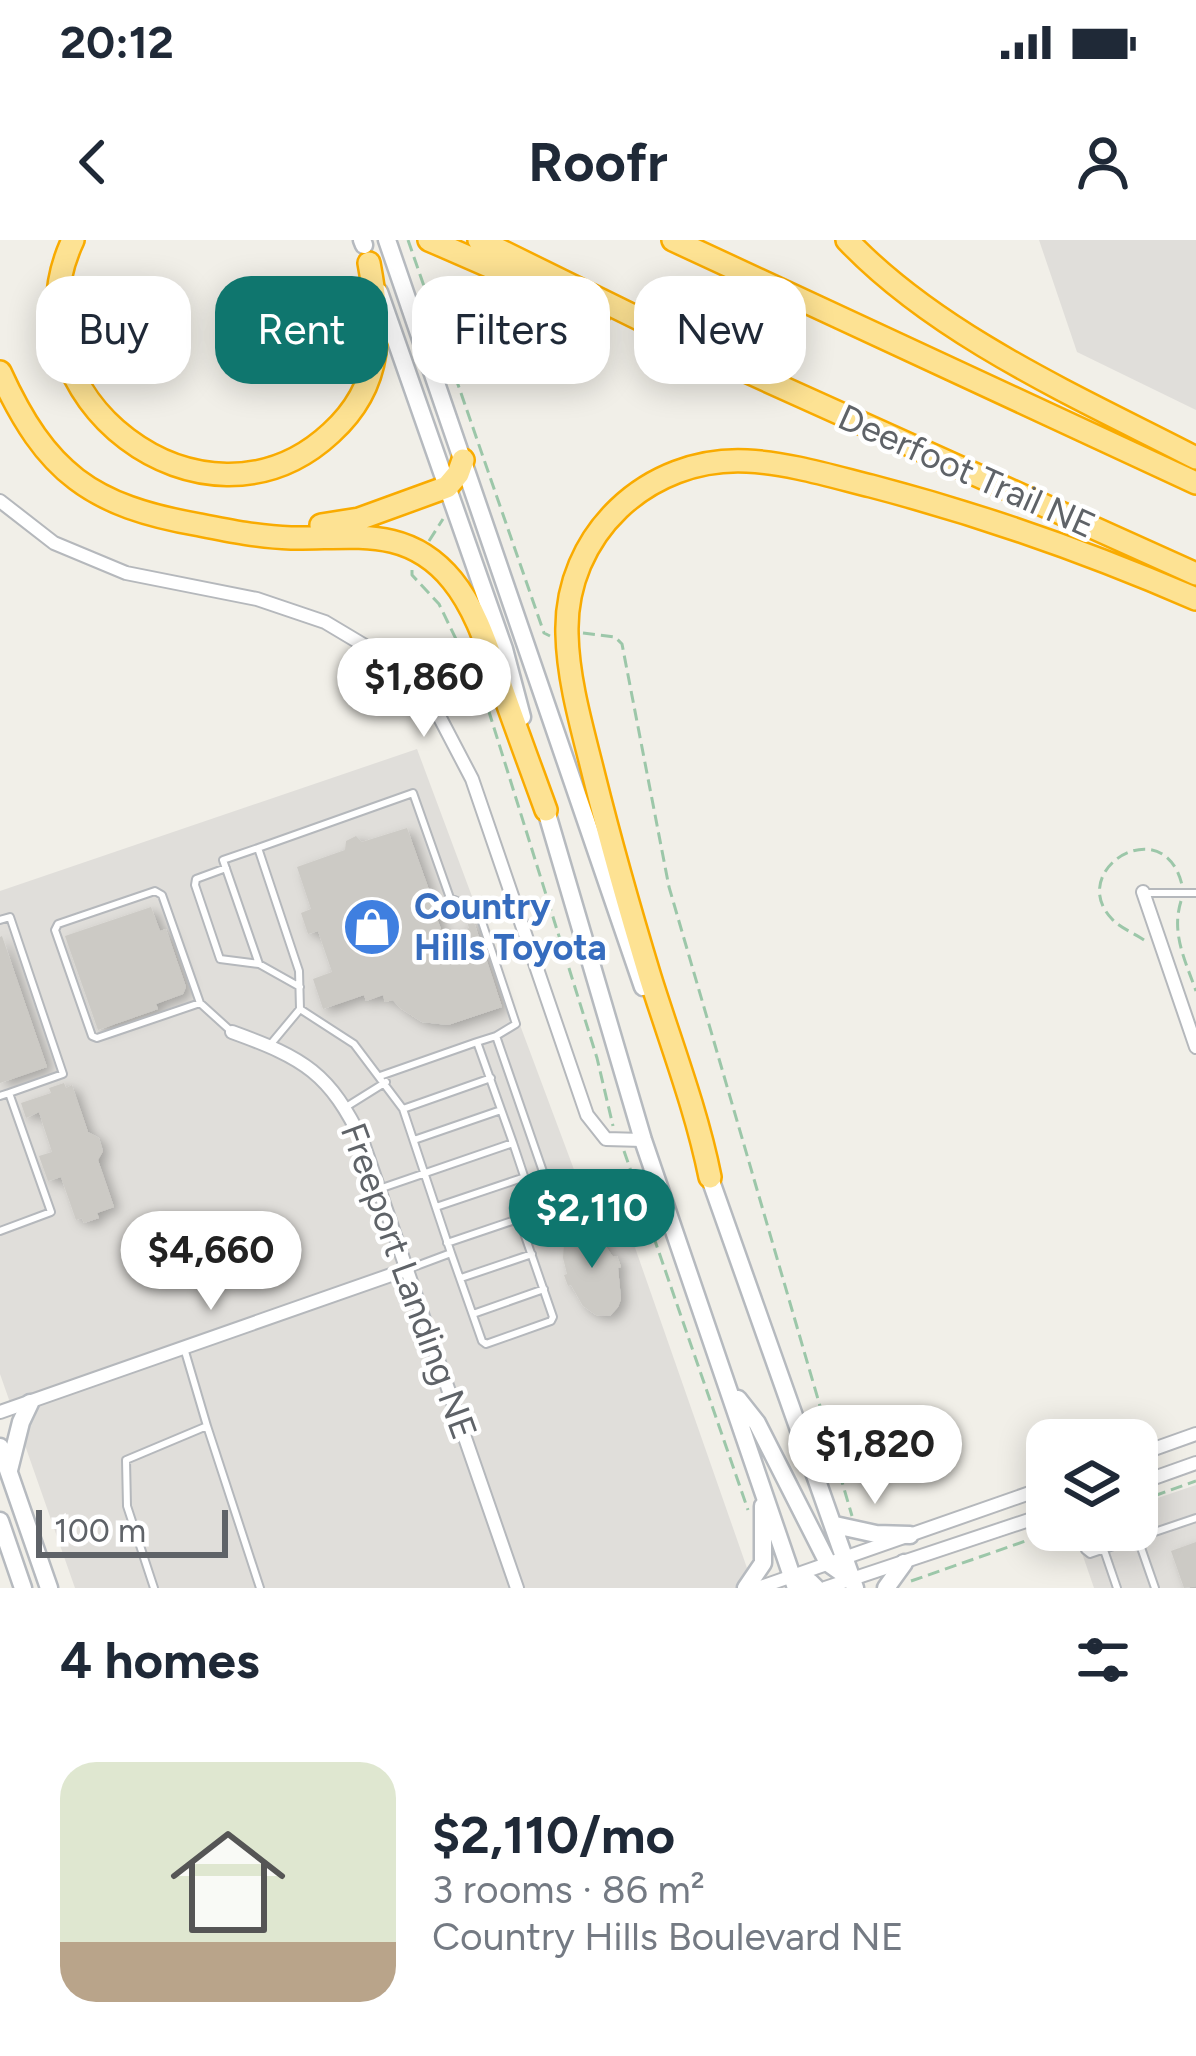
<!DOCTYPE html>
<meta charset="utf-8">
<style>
body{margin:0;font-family:Figtree,sans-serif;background:#f6f6f7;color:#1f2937;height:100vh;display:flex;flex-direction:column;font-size:45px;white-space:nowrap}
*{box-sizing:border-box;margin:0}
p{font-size:39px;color:#747a83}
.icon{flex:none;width:66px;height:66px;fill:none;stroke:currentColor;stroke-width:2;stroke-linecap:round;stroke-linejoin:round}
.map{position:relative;height:1348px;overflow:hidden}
.drawer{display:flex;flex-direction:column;background:#fff;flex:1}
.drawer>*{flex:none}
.hud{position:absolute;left:36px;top:36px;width:1125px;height:108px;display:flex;gap:24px}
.tools{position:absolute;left:1026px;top:1179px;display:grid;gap:24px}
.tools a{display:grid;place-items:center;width:132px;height:132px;border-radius:24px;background:#fff;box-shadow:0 6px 30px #0003;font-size:60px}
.scale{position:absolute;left:36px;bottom:30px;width:192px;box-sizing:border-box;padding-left:12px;border:6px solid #5f6368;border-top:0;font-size:33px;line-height:42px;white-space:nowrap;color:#5f6368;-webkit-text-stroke:9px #fff;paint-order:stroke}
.price{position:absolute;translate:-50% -102px;padding:0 27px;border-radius:42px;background:#fff;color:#222;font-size:39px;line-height:78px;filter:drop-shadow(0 3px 6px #0008)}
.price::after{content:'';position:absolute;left:50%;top:72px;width:36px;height:27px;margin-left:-18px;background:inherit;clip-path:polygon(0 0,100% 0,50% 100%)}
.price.on{background:#0f766e;color:#fff}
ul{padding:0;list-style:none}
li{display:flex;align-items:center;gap:36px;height:300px;padding:0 60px}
li span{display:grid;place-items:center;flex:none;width:336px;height:240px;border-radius:36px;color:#555}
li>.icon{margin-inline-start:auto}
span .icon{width:144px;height:144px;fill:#fffc;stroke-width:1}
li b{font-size:51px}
h2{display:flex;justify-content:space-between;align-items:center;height:144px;padding:0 60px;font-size:51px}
.tag{padding:0 42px;border-radius:36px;background:#fff;box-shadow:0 6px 30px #0003;font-size:42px;line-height:108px}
.tag.on{background:#0f766e;color:#fff}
.status{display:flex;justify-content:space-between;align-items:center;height:84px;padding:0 60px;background:#fff;direction:ltr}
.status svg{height:33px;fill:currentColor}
header{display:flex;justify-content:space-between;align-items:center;height:156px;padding:0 60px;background:#fff;font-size:54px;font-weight:700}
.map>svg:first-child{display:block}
.industrial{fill:#e0deda}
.building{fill:#cccac5;filter:url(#shadow)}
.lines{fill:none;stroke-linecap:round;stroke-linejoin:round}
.lane-casing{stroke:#b5b8bc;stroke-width:10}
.street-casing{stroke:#b5b8bc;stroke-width:16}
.secondary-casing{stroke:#b6babf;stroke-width:21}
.highway-casing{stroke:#f9ab00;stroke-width:26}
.path{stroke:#9cc7a9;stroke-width:3;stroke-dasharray:12 6;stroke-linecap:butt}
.lane{stroke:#fff;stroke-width:6}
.street{stroke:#fff;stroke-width:12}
.secondary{stroke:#fff;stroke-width:16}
.highway{stroke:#fde293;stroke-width:21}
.labels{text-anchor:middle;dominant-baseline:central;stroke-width:9;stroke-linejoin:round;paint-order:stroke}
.street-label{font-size:36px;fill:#5f6368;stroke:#fff}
.shop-label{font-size:36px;font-weight:bold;fill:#366cbe;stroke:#fff;text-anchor:start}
</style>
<div class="status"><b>20:12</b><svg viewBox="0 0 49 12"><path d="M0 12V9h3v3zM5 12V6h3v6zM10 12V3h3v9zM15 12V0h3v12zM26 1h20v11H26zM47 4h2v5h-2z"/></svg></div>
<header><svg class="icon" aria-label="back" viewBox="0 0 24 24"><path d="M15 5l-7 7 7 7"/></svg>Roofr<svg class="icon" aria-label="person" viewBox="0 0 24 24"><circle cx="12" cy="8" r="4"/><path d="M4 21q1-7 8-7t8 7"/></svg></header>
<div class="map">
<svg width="1196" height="1348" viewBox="0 0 1196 1348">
<defs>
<filter id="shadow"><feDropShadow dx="6" dy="4" stdDeviation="6" flood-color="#0004"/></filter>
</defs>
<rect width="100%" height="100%" fill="#f1efe8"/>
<path class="industrial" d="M 1039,0 L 1196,0 L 1196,170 L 1077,112 Z
M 417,509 L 579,943 L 610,936 L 754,1348 L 75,1348 L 0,1134 L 0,651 Z
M 1196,1245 L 1196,1348 L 1094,1348 L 1074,1290 L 1137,1290 L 1137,1265 Z"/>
<path class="building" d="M 407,588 L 434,664 L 437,663 L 441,675 L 436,676 L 441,689 L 448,695 L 469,688 L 465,676 L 472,676 L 502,767 L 448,785 L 422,782 L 400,768 L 393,760 L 385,762 L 383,755 L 366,761 L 364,755 L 323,769 L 313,739 L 332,732 L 318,691 L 308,694 L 301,673 L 311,669 L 297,627 L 345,610 L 346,601 L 356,596 L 362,602 Z
M 151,667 L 160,691 L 166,689 L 186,747 L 183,754 L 156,764 L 158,769 L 98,790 L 65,696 Z
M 2,696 L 47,827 L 0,843 L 0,697 Z
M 64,843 L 66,848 L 72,845 L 88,892 L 99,898 L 103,911 L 98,920 L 114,967 L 97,973 L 99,978 L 84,983 L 82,978 L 76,980 L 61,937 L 48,941 L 39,916 L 52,912 L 39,872 L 26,878 L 21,863 L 51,853 L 49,848 Z
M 578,985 L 589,987 L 596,992 L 613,1017 L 617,1016 L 621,1027 L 618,1028 L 621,1059 L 618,1067 L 610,1076 L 596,1075 L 583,1066 L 571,1045 L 568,1046 L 564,1035 L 567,1034 L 563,1018 L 564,1003 L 567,995 Z
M 1196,1302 L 1196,1346 L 1184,1348 L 1171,1311 Z"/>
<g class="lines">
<g class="lane-casing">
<path id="lane" d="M 258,608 L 223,620 L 259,724 L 300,747
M 226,628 L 196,639 L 195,645 L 220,719 L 259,724
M 1146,653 L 1196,653
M 0,680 L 10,677 L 63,834 L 9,853
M 200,763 L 162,655 L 155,651 L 58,684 L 55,690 L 92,796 L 97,798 L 200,763 L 232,792
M 300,769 L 299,731 L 258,608 L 413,553 L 450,658 L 478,670 L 516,784 L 496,796
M 270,805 L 300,769 L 354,804 L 403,869 L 451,1013
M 380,836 L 477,802
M 0,856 L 9,853 L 51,972 L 0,991
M 346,867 L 386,842
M 403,869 L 491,838
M 414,900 L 501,870
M 513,903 L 477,802 L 496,796 L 549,949
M 379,949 L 513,903 L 524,936 L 522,938 L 436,967
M 447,1003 L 515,980 L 523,990
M 411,1028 L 451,1013 L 482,1101 L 486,1104 L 551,1081 L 553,1077 L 523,990 L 598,965
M 461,1038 L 532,1014
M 473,1074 L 544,1049
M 207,1186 L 260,1348
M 1075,1290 L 1085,1310 L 1090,1314 L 1196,1278
M 1138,1299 L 1155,1348
M 1104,1310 L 1117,1348
M 154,1348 L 127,1266 L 126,1220 L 207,1186 L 184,1108"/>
</g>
<g class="street-casing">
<path id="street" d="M 0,261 L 54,303 L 126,333 L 257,359 L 325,382 L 387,419 L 438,474 L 472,539 L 587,875 L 606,899 L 643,900
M 1143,652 L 1196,807
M 232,792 C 304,818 330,833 363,903 L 517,1348
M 0,1172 L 408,1029
M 1137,1215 L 1196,1194
M 1137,1244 L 1196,1223
M 758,1348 L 1047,1247
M 825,1348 L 1047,1274"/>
</g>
<g class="secondary-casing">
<path id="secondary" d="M 362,0 L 364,5
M 387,0 L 643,747
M 379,52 L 504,409 L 522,477
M 543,560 L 643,900 L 796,1348
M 707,930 L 855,1348
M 738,1159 L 757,1183 L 828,1323 L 852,1340
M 0,1207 L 49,1348
M 9,1230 L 21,1182 L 30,1163
M 0,1281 L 23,1348
M 835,1285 L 876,1294 L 910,1295
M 792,1336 L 810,1342 L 816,1348
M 746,1348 L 763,1323 L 763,1266
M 886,1348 L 904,1323"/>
</g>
<g class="highway-casing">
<path id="highway" d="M 73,0 C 0,155 204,311 331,193 C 385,144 381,88 369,23
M 429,0 L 599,74
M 479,0 L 739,128 L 1196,334
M 673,0 L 1196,243
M 847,0 C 938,96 1080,158 1196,218
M 0,132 C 46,233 91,266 200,285 C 230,291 260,297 291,298 C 353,299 407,285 452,340 C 475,368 487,406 499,440 C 514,483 530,526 546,570
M 321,285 L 359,279 L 447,247 L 458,234 L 463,220
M 710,937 C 696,868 671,804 650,737 C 630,671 611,604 594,536 C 583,491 568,442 567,394 C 564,295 648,216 747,221 C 788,223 831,236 871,246 C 982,275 1090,313 1196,359"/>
</g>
<path class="path" d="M 408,0 L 544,393 L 550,396
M 429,301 L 443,279
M 412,330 L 412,335 L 439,364 L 485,459 L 597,818 L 613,886
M 583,393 L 615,397 L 622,404 L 669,647 L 852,1276
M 1181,661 C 1171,693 1185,720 1196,751
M 1144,700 C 1134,693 1120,688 1112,679 C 1065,630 1164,569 1182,645
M 624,911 L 748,1270
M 1137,1262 L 1196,1241
M 911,1341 L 1057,1290"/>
<use href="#lane" class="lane"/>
<use href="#street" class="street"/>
<use href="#secondary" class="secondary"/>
<use href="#highway" class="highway"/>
</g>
<defs>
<g id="shop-disc" transform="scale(3)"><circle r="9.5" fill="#3f7fe0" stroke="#fff"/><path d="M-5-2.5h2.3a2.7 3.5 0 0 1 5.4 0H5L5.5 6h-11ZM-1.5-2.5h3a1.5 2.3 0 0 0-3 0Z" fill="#fff"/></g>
</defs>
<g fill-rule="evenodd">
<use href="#shop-disc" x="372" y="687"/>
</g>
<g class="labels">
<g class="street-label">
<text transform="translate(967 231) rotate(24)">Deerfoot Trail NE</text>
<text transform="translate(409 1041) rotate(70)">Freeport Landing NE</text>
</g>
<g class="shop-label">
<text x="414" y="666">Country<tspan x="414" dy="41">Hills Toyota</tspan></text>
</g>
</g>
</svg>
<div class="tools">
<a><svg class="icon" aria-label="layers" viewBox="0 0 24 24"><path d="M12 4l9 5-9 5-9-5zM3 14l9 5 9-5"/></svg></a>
</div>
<div class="scale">100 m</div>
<b class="price" style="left:424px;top:500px">$1,860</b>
<b class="price on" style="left:592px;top:1031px">$2,110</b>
<b class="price" style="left:211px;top:1073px">$4,660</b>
<b class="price" style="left:875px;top:1267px">$1,820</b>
<div class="hud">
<a class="tag">Buy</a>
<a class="tag on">Rent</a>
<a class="tag">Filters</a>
<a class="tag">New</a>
</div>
</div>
<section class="drawer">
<h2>4 homes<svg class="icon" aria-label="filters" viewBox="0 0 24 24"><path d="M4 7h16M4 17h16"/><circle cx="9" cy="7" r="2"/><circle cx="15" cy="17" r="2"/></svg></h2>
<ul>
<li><span style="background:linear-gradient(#dfe7d0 75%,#b9a48a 0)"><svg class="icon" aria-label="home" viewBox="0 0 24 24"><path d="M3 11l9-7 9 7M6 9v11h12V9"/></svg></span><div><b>$2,110/mo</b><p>3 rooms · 86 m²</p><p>Country Hills Boulevard NE</p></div></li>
</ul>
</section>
